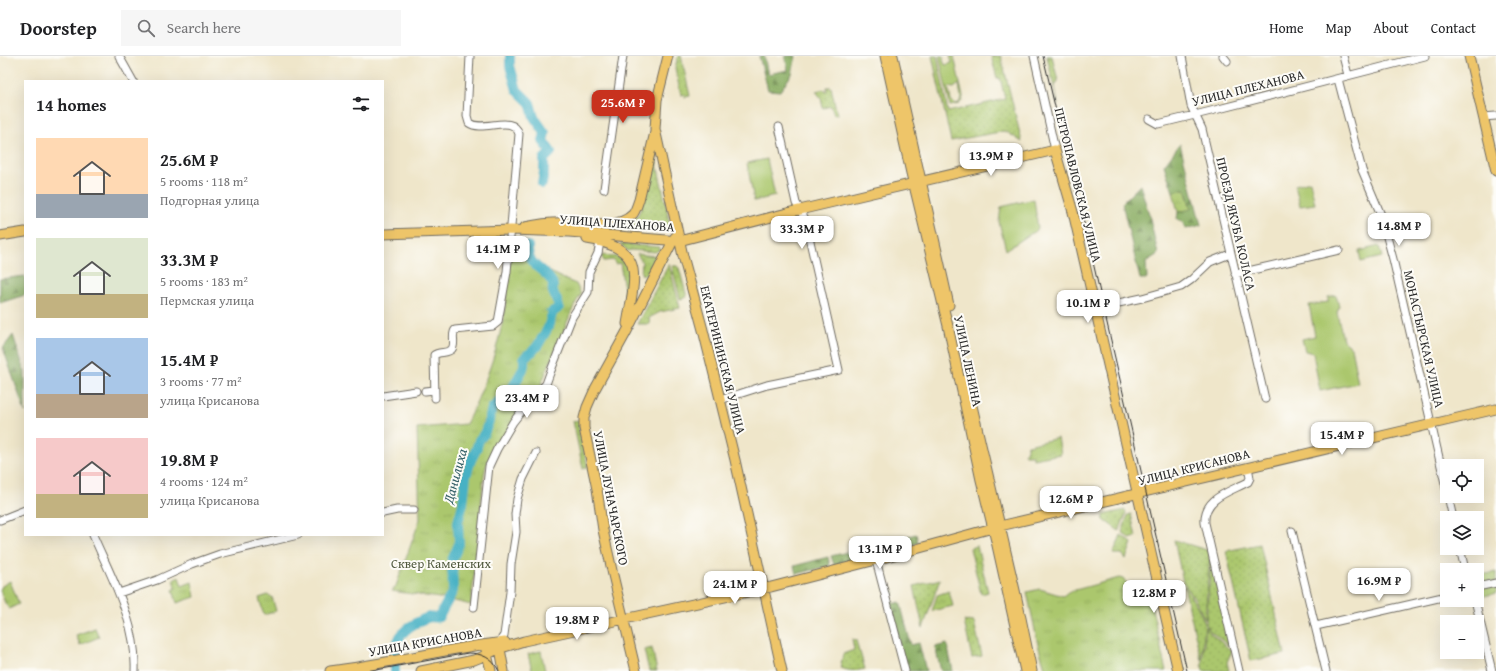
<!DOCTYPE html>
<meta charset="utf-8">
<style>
body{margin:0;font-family:"Gentium Book Plus",serif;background:#f6f6f6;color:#202124;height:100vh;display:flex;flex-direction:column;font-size:15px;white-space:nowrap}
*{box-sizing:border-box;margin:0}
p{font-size:13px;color:#757577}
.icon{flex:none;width:22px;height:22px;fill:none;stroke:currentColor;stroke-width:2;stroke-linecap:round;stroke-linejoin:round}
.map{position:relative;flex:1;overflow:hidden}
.side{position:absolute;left:24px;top:24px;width:360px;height:456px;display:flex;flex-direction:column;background:#fff;border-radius:0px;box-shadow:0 4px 16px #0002}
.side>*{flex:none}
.fabs{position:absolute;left:1440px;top:403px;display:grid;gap:8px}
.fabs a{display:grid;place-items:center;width:44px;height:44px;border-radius:0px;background:#fff;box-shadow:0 4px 16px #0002;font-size:20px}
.price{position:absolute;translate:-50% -34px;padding:0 9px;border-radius:8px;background:#fff;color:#222;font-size:13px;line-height:26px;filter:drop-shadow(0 1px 2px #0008)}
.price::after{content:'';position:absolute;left:50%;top:24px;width:12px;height:9px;margin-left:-6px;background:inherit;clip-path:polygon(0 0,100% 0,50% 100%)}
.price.active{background:#c8321e;color:#fff}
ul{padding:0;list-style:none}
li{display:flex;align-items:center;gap:12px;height:100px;padding:0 12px}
li span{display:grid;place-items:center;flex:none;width:112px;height:80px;border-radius:0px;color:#555}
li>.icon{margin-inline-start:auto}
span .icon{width:48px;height:48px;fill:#fffc;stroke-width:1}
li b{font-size:17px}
h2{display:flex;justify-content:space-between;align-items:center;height:48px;padding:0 12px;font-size:17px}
header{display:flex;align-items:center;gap:24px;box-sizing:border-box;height:56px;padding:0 20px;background:#fff;border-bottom:1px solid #e0e0e0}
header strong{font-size:19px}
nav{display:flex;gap:22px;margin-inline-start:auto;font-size:14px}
.search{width:280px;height:36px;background:#f6f6f6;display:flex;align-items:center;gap:10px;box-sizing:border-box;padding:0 14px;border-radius:0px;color:#757577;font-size:15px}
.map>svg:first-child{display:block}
.grass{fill:url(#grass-dots);stroke:#6b794c}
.forest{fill:url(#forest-firs);stroke:#5a6c46}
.park{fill:url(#park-tufts);stroke:#6b794c}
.pitch{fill:#abc76d;stroke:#6b794c;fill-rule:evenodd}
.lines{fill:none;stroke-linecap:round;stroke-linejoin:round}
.stream{stroke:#46b1c4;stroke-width:1.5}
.river{stroke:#46b1c4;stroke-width:10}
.minor-casing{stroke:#706c63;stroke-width:9}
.major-casing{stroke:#706c63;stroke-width:11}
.minor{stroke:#fff;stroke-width:7}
.major{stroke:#eec569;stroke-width:9}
.tram{stroke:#2b2b2b;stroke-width:1}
.labels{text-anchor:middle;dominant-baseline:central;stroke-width:4;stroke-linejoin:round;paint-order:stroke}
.street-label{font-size:13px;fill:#2b2b2b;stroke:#fdfcf7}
.park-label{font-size:13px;fill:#515a3f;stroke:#fdfcf7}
.water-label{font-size:14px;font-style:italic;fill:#366168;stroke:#fdfcf7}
</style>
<header>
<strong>Doorstep</strong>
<div class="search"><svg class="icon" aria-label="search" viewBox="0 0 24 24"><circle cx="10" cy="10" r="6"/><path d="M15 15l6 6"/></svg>Search here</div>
<nav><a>Home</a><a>Map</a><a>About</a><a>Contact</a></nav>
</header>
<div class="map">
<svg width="1496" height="615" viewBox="0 0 1496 615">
<defs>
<pattern id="grass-dots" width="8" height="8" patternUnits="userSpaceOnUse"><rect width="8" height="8" fill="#abc76d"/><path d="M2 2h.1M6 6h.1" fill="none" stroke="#93ab5f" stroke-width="1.8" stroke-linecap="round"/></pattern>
<pattern id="forest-firs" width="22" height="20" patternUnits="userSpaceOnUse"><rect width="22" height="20" fill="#88ac60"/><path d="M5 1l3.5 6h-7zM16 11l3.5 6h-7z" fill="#6f8c4f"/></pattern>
<pattern id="park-tufts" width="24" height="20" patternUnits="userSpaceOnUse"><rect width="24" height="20" fill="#abc76d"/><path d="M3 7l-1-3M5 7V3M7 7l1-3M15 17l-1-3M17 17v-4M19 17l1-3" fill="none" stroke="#93ab5f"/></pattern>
</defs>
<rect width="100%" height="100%" fill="#fdfcf7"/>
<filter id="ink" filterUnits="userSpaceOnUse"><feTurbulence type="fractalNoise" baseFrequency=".025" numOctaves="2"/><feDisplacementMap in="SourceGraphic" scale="8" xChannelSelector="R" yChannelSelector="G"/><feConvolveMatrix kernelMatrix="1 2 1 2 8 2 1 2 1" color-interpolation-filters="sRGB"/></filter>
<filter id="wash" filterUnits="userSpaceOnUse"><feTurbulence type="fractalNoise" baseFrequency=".012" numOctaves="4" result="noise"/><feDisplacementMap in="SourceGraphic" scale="16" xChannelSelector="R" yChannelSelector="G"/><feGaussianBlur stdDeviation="0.9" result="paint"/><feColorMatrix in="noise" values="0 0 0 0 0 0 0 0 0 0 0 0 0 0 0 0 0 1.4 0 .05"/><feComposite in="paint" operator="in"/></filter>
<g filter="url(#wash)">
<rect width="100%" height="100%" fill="#efe6ca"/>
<path class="grass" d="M 678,0 L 681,0 L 690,40 L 685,41 L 684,38 L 681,39 L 675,12 Z
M 932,0 L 937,0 L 948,56 L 1005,43 L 1000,22 L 997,22 L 991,0 L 1001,0 L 1022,86 L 1005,75 L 951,85 Z
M 1047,0 L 1052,0 L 1058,25 L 1055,30 L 1058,49 Z
M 827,31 L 831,31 L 837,58 L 834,59 L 831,50 L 823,52 L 821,42 L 816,35 L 824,33 L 825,36 L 827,35 Z
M 653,91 L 667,153 L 670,172 L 632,170 L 628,168 L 637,161 L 641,152 Z
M 620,188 L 660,191 L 659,194 L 655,196 L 631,194 L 628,195 Z
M 637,198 L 656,200 L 646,219 L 641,218 L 642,206 Z
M 601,199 C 608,200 617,200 623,203 C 634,209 628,229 626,239 L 625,239 L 620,207 L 615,208 L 614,204 L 604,205 Z
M 669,208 L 680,252 L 660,256 L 649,262 L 650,268 L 637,268 Z
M 672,210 L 677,210 L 679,212 L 687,241 L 680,243 Z
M 579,364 L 579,374 L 588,411 L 583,413 L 573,365 Z
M 1125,454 L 1126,458 L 1119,475 L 1104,464 L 1103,459 Z
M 1131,458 L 1136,481 L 1130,483 L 1122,476 L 1128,459 Z
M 1121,479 L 1132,487 L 1126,503 L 1122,498 L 1113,498 Z
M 1174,484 L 1210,495 L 1205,564 L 1196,545 L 1183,526 Z
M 1260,488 L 1285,598 L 1251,605 L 1226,495 Z
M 977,490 L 988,536 L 981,538 L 970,492 Z
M 1211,503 L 1232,592 L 1210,575 L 1206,568 Z
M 940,523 L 923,572 L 914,530 Z
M 1184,530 L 1197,550 L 1205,567 L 1201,604 Z
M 964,565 L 974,566 L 982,600 L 972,602 Z
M 1206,570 L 1210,577 L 1232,595 L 1227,606 L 1229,615 L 1203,615 L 1202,609 Z
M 852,583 L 856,584 L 859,596 L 860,596 L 865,613 C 855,615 849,615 840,612 L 843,598 L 854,594 Z
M 652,592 L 657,615 L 649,615 L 644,594 Z"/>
<path class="forest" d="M 759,0 L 764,0 L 768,18 L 788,14 L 785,0 L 796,0 L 792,18 L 780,35 L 768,34 Z
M 1180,88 L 1201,169 L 1186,173 L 1182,165 L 1177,163 L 1178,156 L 1191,152 L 1185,133 L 1173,136 L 1164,109 Z
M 1140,129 L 1149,158 L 1158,198 L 1146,206 L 1147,223 L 1140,223 L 1122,147 Z
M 25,220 L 25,239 L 0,247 L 0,223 Z
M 13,279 L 25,316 L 25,356 L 3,292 Z
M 916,478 L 918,487 L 872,499 L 869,490 Z
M 864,492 L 866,501 L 834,509 L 831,500 Z
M 828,501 L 830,510 L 796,518 L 794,510 Z
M 894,535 L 895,537 L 891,538 L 894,548 L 900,546 L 911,589 L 919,587 L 926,615 L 906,615 L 887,537 Z
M 947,588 L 953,615 L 941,615 L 935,591 Z"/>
<path class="park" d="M 1185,133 L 1191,153 L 1178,156 L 1173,136 Z
M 512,188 L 527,188 L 527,199 C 541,212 558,221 576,228 L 581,238 L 574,250 L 539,333 L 486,410 L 484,419 L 471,549 L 446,543 L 392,535 L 396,530 L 420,463 L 417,372 L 466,368 C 482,337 496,299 503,264 C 507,239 509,213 512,188 Z
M 1379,190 L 1382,201 L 1361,206 L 1359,195 Z
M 1058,382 L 1061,398 L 1033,403 L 1033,399 L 1025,399 L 1024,397 L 1026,395 L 1028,389 Z
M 1496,516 L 1496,537 L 1481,541 L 1477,520 Z
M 179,521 L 182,530 L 192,526 L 195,541 L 177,547 L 173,534 L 176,532 L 173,524 Z
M 1119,522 L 1123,523 L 1146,546 L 1151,548 L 1166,615 L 1046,615 L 1038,589 L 1027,536 L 1040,533 L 1063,540 L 1068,536 Z
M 10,525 L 19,548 L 9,553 L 5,547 L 0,534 L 2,530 Z
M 949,535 L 953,550 L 932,555 L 937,539 Z
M 268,539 L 272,541 L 276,555 L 264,559 L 259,542 Z
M 95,572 L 99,581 L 80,589 L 76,579 Z"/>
<path class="pitch" d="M 939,0 L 944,0 L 943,4 L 945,9 L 952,7 L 950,0 L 954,0 L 963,41 L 962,45 L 959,48 L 950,50 ZM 959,28 L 961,43 L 959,47 L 955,48 L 951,44 L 948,31 L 954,32 Z
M 767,103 L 775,140 L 754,145 L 747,107 Z
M 1310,125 L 1315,148 L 1300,150 L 1295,129 Z
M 1034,143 L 1038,173 L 1006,194 L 999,166 L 1001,151 Z
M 1336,239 L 1339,251 L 1337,256 L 1343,284 L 1351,291 L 1358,327 L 1320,335 L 1313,297 L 1305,295 L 1302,283 L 1315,280 L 1309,249 L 1328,246 L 1328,241 Z
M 541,595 L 545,615 L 532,615 L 528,598 Z"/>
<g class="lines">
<path class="stream" d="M 546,255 L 553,255"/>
<path class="river" d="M 510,0 L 510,10 L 517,34 L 530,47 L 534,61 L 545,77 L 543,85 L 551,96 L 544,103 L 544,116 L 542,128
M 395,615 C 395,594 394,578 416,567 C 420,565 425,562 430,561 C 433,561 436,562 439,561 L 453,535 L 452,504 L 459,488 L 458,466 L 463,448 L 466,420 L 471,404 L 476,394 L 479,384 L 484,378 L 489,365 L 492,352 L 512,333 L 523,313 L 524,309 L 524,302 L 527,299 L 532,296 L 538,289 L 548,272 L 553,255 L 556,254 L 559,251 C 558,245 555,241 553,236 C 552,232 554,229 552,226 C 544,211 527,212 528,190"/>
</g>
</g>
<g filter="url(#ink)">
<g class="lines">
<g class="minor-casing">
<path id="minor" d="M 119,0 L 133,25
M 1034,0 L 1055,94
M 1182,0 L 1191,50 L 1202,73 L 1265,343
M 1223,0 L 1227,5
M 1343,0 L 1348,19
M 1338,23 L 1362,114 L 1381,159 L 1393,203 L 1447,436
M 1483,61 L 1496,60
M 1149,63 L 1158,68 L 1207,56 L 1425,0
M 604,133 L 623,0
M 1235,218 L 1339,194
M 1095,252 L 1142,242 L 1181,231 L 1191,224 L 1210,206 L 1230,198
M 425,335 L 434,334
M 383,340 L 416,335
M 435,342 L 434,299 C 439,295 448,298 452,293 C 456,287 451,279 455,274 L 493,270 L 498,266 L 507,216 L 519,78 C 513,57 483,77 469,67 L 467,60 L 470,0
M 720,344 L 767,329 L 839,314 L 805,163 L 796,147 L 779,71
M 1448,440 L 1453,462
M 383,457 L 397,454 L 414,454
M 0,464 L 25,454
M 1292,475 L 1326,615
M 93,479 C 112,523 137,566 135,615
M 1460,492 L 1465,514
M 876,504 L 905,615
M 1477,531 L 1496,527
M 119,537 L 157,524 L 192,508 L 220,498 L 298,479
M 1475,544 L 1492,615
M 474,551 L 489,410 L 497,393 L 513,366 L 532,342 L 546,328 L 550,317 L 572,261 L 588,236 L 589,216 L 598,197 L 600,186
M 1316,570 L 1447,540
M 499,587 L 504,579 L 510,536 L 511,508 L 516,476 L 515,458 L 517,443 L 523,423 L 536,397
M 1239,615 L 1205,467 C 1203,442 1229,436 1248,426 L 1250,422 L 1248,411"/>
</g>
<g class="major-casing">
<path id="major" d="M 668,0 L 657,44 L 655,73 L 683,200 L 703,274 L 735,404 L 782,615
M 885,0 L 911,117 L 948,270 L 981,424 L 996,485 L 1025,615
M 893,0 L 949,249
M 1469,0 L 1496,115
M 525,171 C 539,168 552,166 566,167 C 585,168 618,174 633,158 C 636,154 637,149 639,144 L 655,76
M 383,178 L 511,174 L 569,176 L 679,185 L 791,156 L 1055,94 L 1073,156 L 1178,615
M 0,180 L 25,176
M 587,183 C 647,192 635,220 627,268
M 966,324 L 1017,543 L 1032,615
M 499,587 L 504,615
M 486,594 L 491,615
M 330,615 C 389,608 446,592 505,586
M 421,615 L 474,604 L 484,600 L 498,593 L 524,585 L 771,531 L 876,504 L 1000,470 L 1496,353
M 636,615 L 613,519 L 603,474 L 597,433 L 584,372 L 584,362 L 587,351 L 595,333 L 626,277 L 675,181"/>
</g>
<use href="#minor" class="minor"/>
<use href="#major" class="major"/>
<path class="tram" d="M 1043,0 L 1066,97 L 1081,154 L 1187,615
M 371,615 L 468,597 C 481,597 493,602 499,615"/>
</g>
</g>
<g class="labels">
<g class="street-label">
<text transform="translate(1248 32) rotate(-14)">УЛИЦА ПЛЕХАНОВА</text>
<text transform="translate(1078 129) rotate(76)">ПЕТРОПАВЛОВСКАЯ УЛИЦА</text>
<text transform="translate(617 167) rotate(4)">УЛИЦА ПЛЕХАНОВА</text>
<text transform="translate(1236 168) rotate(77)">ПРОЕЗД ЯКУБА КОЛАСА</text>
<text transform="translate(1424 283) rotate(77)">МОНАСТЫРСКАЯ УЛИЦА</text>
<text transform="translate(723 304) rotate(76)">ЕКАТЕРИНИНСКАЯ УЛИЦА</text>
<text transform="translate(968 305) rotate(78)">УЛИЦА ЛЕНИНА</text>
<text transform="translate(1194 411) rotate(-14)">УЛИЦА КРИСАНОВА</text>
<text transform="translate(611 442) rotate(79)">УЛИЦА ЛУНАЧАРСКОГО</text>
<text transform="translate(425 586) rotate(-10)">УЛИЦА КРИСАНОВА</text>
</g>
<g class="park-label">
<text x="441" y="507">Сквер Каменских</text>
</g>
<g class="water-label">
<text transform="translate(455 420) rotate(-75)">Данилиха</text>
</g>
</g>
</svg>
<div class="fabs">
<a><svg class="icon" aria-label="locate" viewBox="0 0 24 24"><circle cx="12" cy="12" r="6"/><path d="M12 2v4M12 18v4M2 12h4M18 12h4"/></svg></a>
<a><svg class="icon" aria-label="layers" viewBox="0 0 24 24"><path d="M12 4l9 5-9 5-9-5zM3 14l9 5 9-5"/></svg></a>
<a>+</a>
<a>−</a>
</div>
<b class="price active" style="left:623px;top:68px">25.6M ₽</b>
<b class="price" style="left:991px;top:121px">13.9M ₽</b>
<b class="price" style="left:1399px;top:191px">14.8M ₽</b>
<b class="price" style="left:802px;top:194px">33.3M ₽</b>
<b class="price" style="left:498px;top:214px">14.1M ₽</b>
<b class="price" style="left:1088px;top:268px">10.1M ₽</b>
<b class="price" style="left:527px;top:363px">23.4M ₽</b>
<b class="price" style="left:1342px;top:400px">15.4M ₽</b>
<b class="price" style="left:1071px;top:464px">12.6M ₽</b>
<b class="price" style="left:880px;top:514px">13.1M ₽</b>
<b class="price" style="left:1379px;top:546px">16.9M ₽</b>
<b class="price" style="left:735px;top:549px">24.1M ₽</b>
<b class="price" style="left:1154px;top:558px">12.8M ₽</b>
<b class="price" style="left:577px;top:585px">19.8M ₽</b>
<section class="side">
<h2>14 homes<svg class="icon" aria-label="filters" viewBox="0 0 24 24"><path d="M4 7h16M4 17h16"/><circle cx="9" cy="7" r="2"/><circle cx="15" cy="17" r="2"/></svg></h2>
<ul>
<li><span style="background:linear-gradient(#ffd9b3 70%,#9aa5b1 0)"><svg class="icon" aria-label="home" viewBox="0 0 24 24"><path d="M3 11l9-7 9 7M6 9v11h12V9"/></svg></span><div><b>25.6M ₽</b><p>5 rooms · 118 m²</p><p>Подгорная улица</p></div></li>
<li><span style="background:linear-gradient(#dfe7d0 70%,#c2b280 0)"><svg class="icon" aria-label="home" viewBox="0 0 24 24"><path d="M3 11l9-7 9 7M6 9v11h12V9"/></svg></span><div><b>33.3M ₽</b><p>5 rooms · 183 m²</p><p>Пермская улица</p></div></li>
<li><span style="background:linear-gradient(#a9c7e8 70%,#b9a48a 0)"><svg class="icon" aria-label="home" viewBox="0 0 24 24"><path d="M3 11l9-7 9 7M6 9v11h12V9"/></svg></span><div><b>15.4M ₽</b><p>3 rooms · 77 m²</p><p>улица Крисанова</p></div></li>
<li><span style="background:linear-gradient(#f6c9c9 70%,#c2b280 0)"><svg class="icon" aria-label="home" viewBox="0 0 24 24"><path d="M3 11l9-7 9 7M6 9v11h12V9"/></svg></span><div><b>19.8M ₽</b><p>4 rooms · 124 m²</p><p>улица Крисанова</p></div></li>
</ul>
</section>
</div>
